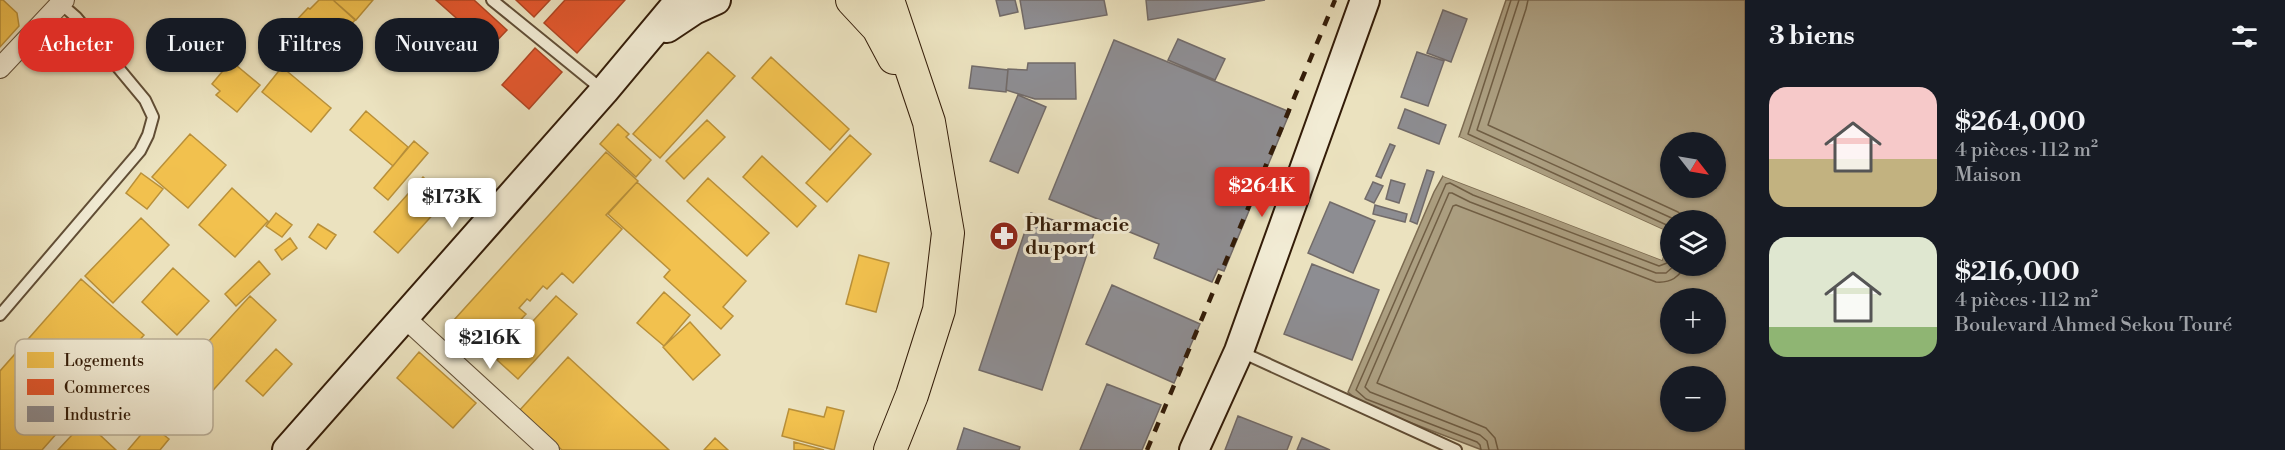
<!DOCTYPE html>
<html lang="fr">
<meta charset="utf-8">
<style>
body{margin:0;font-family:"Libre Bodoni",serif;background:#20242c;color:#f1f3f6;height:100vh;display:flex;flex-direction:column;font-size:22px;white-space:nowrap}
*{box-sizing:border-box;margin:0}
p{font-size:20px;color:#9ea1a6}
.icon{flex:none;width:33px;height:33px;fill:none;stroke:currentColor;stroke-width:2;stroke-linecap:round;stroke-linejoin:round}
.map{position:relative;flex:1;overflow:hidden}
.side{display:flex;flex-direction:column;background:#171b24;width:540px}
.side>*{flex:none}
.guide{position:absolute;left:18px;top:18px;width:570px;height:54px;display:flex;gap:12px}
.needle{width:39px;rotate:121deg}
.controls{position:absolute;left:1660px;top:132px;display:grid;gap:12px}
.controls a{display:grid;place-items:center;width:66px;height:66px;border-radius:50%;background:#171b24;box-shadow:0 2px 4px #0004;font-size:30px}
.price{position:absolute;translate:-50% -51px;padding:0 14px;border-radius:6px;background:#fff;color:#222;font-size:20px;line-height:39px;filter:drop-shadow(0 2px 3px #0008)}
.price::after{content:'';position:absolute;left:50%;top:36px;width:18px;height:14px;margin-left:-9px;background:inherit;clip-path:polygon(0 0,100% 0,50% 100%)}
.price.active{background:#d93025;color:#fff}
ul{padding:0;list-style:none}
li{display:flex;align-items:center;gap:18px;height:150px;padding:0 24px}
li span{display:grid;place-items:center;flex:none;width:168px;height:120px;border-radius:18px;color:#555}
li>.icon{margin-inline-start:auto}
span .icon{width:72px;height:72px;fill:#fffc;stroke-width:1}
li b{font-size:26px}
h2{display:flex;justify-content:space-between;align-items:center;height:72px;padding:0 24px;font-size:26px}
.pill{padding:0 21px;border-radius:24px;background:#171b24;box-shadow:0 2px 4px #0004;font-size:21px;line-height:54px}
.pill.active{background:#d93025;color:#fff}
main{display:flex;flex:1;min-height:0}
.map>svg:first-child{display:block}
.water{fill:#ac9f81;stroke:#7c6b51;stroke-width:1.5;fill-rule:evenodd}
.pier{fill:#ebe2bf}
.homes{fill:#f2c14e;stroke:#b99039;stroke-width:1.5}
.shops{fill:#e4572e;stroke:#af4523;stroke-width:1.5}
.industry{fill:#8d8d92;stroke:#726b69;stroke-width:1.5}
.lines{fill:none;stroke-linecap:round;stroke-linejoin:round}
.shore{stroke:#705e44;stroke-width:1.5}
.lane-casing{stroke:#614e36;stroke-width:14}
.street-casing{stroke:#614e36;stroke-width:22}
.secondary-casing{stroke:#331c08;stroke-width:32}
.primary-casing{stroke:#331c08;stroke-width:34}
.lane{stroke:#f2ecd5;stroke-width:10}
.street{stroke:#f2ecd5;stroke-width:20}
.secondary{stroke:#f2ecd5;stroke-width:28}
.primary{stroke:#ebe2bf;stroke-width:32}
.rail{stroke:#331c08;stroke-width:4.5;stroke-dasharray:10 10;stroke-linecap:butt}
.labels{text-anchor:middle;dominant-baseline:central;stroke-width:6;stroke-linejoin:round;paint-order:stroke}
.poi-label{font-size:20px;font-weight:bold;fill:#331c08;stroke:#f2ecd5;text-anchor:start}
.key{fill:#f2ecd5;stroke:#b9ae98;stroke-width:1.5}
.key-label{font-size:16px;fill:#331c08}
</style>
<main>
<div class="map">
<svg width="1745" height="450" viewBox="0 0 1745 450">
<rect width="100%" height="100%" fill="#ebe2bf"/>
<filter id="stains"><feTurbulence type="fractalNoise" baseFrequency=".00333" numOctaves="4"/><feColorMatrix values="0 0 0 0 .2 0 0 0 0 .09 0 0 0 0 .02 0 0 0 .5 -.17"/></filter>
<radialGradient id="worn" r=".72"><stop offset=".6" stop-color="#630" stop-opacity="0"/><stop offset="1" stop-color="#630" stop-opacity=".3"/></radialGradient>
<path class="water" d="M 1506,0 L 1745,0 L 1745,450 L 1482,450 L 1362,404 L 1348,392 L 1434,192 L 1443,176 L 1662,260 L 1670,233 L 1459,137 ZM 1671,142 L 1716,142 L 1716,188 L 1671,188 ZM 1671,220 L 1716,220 L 1716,266 L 1671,266 ZM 1671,298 L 1716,298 L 1716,344 L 1671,344 ZM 1671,376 L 1716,376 L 1716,422 L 1671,422 Z"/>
<path class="pier" d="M 1459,137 L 1670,233 L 1662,260 L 1443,176 L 1444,173 L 1453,175 L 1476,186 L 1660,257 L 1666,234 L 1458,139 Z"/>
<path class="homes" d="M 0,0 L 3,0 L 17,13 L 19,26 L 0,47 Z
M 319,0 L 333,0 L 355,20 L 325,54 L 292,25 L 308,8 L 310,9 Z
M 333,0 L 373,0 L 356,20 Z
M 708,52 L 735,76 L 660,158 L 633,134 Z
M 771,57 L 849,129 L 830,150 L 752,78 Z
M 231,61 L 260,85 L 237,112 L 216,95 L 220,91 L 212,84 Z
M 282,67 L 331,108 L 311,132 L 262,92 Z
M 366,111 L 408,147 L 393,166 L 350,130 Z
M 707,120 L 725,137 L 684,179 L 666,161 Z
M 618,124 L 629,134 L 626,137 L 651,160 L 636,177 L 600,144 Z
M 190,134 L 226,165 L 188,208 L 152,177 Z
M 850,135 L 871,154 L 827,202 L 806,183 Z
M 414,141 L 428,153 L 388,200 L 374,188 Z
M 606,152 L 638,181 L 606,215 L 622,229 L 573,283 L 562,273 L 547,289 L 543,286 L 530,301 L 527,299 L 519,308 L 526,314 L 490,353 L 454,320 Z
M 762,156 L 816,206 L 797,227 L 743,177 Z
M 141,173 L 163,189 L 147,209 L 126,193 Z
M 423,177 L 447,199 L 398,253 L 374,232 Z
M 708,178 L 769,233 L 747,256 L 687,201 Z
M 637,182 L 746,281 L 723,307 L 733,316 L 721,329 L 664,277 L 670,270 L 608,214 Z
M 232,188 L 268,221 L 235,257 L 199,225 Z
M 276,213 L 292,225 L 282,237 L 266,226 Z
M 141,218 L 169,245 L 113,303 L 85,276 Z
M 318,224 L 336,235 L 326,249 L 309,237 Z
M 290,238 L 297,248 L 282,260 L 275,250 Z
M 859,255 L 889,263 L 876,312 L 846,304 Z
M 259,261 L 270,274 L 236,306 L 225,294 Z
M 173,268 L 209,301 L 177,335 L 142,302 Z
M 81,279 L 144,335 L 42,450 L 0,450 L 0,371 Z
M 664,292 L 690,315 L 664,346 L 637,323 Z
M 250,296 L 276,320 L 181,426 L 154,401 Z
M 556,296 L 577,314 L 518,379 L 497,360 Z
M 690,322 L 720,355 L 693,380 L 663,347 Z
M 276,349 L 292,364 L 263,396 L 246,381 Z
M 419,352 L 476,403 L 453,428 L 397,378 Z
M 568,357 L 669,450 L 562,450 L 519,411 Z
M 827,407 L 844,411 L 834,450 L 782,436 L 789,409 L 824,417 Z
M 85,421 L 116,450 L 58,450 Z
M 150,424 L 169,439 L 160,450 L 128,450 Z
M 715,438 L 728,450 L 704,450 Z
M 794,442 L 824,450 L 794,450 Z"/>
<path class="shops" d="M 436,0 L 474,0 L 507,30 L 490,48 Z
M 516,0 L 550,0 L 534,17 Z
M 565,0 L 625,0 L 577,53 L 544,23 Z
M 535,48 L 562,72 L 529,109 L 502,85 Z"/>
<path class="industry" d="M 996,0 L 1015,0 L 1018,12 L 1000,16 Z
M 1020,0 L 1104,0 L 1107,15 L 1025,29 Z
M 1146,0 L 1265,0 L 1148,20 Z
M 1443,10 L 1467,19 L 1451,62 L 1427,53 Z
M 1178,39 L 1225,59 L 1215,80 L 1168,60 Z
M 1114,40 L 1290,112 L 1224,271 L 1218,269 L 1212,282 L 1154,258 L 1159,244 L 1049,199 Z
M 1417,52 L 1444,61 L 1428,106 L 1401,97 Z
M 1028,63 L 1075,63 L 1076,99 L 1035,99 L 1006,90 L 1008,69 L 1027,70 Z
M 972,66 L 1008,70 L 1006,92 L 969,88 Z
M 1018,95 L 1046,107 L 1018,173 L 990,161 Z
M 1405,109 L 1446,125 L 1439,144 L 1398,128 Z
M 1390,144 L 1395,146 L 1381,178 L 1376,176 Z
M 1427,170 L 1434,172 L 1417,224 L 1410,221 Z
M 1391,180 L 1405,184 L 1399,203 L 1386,199 Z
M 1373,182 L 1383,186 L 1374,203 L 1365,199 Z
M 1330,202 L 1375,221 L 1353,273 L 1308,253 Z
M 1375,205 L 1407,214 L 1405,222 L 1373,214 Z
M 1031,213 L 1094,233 L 1042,390 L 979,370 Z
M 1312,264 L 1379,290 L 1352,360 L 1284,334 Z
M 1112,285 L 1200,324 L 1174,383 L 1086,344 Z
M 1107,384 L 1161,405 L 1142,450 L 1080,450 Z
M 1238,416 L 1292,437 L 1287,450 L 1225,450 Z
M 964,428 L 1020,447 L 1019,450 L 957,450 Z
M 1302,438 L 1330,450 L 1297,450 Z"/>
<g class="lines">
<path class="shore" d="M 1511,0 L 1468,134 L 1671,227
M 1519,0 L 1477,130 L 1676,220
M 1528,0 L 1526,9 L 1488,125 L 1678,212 L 1688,220
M 1481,450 L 1480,445 L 1477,442 L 1366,399 L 1356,390 L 1446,184 L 1450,183 L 1473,195 L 1659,266 L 1667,263 L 1671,251
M 1489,450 L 1487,441 L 1480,435 L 1370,392 L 1365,387 L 1449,193 L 1452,193 L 1470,202 L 1656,273 L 1666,273 L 1674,266
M 1498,450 L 1495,438 L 1486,428 L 1377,383 L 1453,206 L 1456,205 L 1656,282 C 1669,283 1679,278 1684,266"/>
<g class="lane-casing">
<path id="lane" d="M 492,0 L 604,91
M 0,315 L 140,151 L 148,135 L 153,117 L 145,100 L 76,17 L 61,4
M 1239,351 L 1456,450"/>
</g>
<g class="street-casing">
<path id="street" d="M 0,68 L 64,0
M 405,318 L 549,450"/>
</g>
<g class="secondary-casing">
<path id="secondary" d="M 667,28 L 694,10 L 716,0
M 287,450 L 604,91 L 680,0
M 1194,450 L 1239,351 L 1365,0"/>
</g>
<g class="primary-casing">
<path id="primary" d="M 852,0 L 878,28 L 894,58
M 888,0 L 929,122 L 948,233 L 939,310 L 912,395 L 890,450"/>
</g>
<use href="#lane" class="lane"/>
<use href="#street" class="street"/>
<use href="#secondary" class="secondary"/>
<use href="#primary" class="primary"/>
<path class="rail" d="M 1147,450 L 1335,0"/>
</g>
<defs>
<g id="pharmacy-disc" transform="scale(1.5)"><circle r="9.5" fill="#8f2418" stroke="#f2ecd5"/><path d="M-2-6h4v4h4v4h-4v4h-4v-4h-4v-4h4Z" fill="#fff"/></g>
</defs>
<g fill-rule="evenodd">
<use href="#pharmacy-disc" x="1004" y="236"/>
</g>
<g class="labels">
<g class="poi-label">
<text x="1025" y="225">Pharmacie<tspan x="1025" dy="23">du port</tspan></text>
</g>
</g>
<rect x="15" y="339" width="198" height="96" rx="9" class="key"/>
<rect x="27" y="352" width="27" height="16" fill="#f2c14e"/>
<rect x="27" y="379" width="27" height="16" fill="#e4572e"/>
<rect x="27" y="406" width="27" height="16" fill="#8d8d92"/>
<g class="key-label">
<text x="64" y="366">Logements</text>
<text x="64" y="393">Commerces</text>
<text x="64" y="420">Industrie</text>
</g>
<rect width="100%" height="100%" filter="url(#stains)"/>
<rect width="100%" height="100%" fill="url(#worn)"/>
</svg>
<div class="controls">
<a><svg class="needle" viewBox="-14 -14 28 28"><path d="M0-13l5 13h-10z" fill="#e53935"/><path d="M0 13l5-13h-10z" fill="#9ea1a6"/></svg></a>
<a><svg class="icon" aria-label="layers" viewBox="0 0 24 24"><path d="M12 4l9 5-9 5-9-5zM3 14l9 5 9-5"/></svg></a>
<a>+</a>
<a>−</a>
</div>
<b class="price active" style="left:1262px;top:218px">$264K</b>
<b class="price" style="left:452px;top:229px">$173K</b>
<b class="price" style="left:490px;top:370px">$216K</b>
<div class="guide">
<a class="pill active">Acheter</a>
<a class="pill">Louer</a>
<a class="pill">Filtres</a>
<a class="pill">Nouveau</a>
</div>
</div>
<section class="side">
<h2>3 biens<svg class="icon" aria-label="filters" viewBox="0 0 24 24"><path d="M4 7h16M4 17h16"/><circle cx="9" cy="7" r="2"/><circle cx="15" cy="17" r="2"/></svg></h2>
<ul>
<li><span style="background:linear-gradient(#f6c9c9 60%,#c2b280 0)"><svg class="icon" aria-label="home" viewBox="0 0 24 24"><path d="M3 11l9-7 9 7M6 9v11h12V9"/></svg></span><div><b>$264,000</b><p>4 pièces · 112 m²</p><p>Maison</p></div></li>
<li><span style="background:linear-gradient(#dfe7d0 75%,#8fb573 0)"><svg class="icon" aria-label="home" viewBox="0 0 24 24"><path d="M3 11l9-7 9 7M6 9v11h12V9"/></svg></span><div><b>$216,000</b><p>4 pièces · 112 m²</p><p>Boulevard Ahmed Sekou Touré</p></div></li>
</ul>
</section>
</main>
